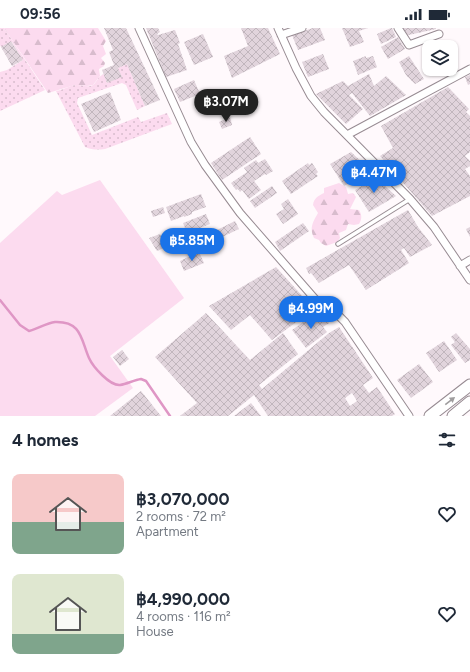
<!DOCTYPE html>
<meta charset="utf-8">
<style>
body{margin:0;font-family:Figtree,sans-serif;background:#f6f6f7;color:#1f2937;height:100vh;display:flex;flex-direction:column;font-size:15px;white-space:nowrap}
*{box-sizing:border-box;margin:0}
p{font-size:13px;color:#747a83}
.icon{flex:none;width:22px;height:22px;fill:none;stroke:currentColor;stroke-width:2;stroke-linecap:round;stroke-linejoin:round}
.map{position:relative;height:388px;overflow:hidden}
.sheet{display:flex;flex-direction:column;background:#fff;flex:1}
.sheet>*{flex:none}
.tools{position:absolute;left:422px;top:12px;display:grid;gap:8px}
.tools a{display:grid;place-items:center;width:36px;height:36px;border-radius:8px;background:#fff;box-shadow:0 1px 3px #0004;font-size:20px}
.price{position:absolute;translate:-50% -34px;padding:0 9px;border-radius:14px;background:#1a73e8;color:#fff;font-size:13px;line-height:26px;filter:drop-shadow(0 1px 2px #0008)}
.price::after{content:'';position:absolute;left:50%;top:24px;width:12px;height:9px;margin-left:-6px;background:inherit;clip-path:polygon(0 0,100% 0,50% 100%)}
.price.on{background:#222;color:#fff}
ul{padding:0;list-style:none}
li{display:flex;align-items:center;gap:12px;height:100px;padding:0 12px}
li span{display:grid;place-items:center;flex:none;width:112px;height:80px;border-radius:8px;color:#555}
li>.icon{margin-inline-start:auto}
span .icon{width:48px;height:48px;fill:#fffc;stroke-width:1}
li b{font-size:17px}
h2{display:flex;justify-content:space-between;align-items:center;height:48px;padding:0 12px;font-size:17px}
.status{display:flex;justify-content:space-between;align-items:center;height:28px;padding:0 20px;background:#fff;direction:ltr}
.status svg{height:11px;fill:currentColor}
.map>svg:first-child{display:block}
.grass{fill:#fcdbef}
.forest{fill:url(#forest-firs)}
.garden{fill:url(#garden-dots)}
.lines{fill:none;stroke-linecap:round;stroke-linejoin:round}
.stream{stroke:#df96c5;stroke-width:2.5}
.building{fill:url(#building-cross-hatch);fill-rule:evenodd}
.service-casing{stroke:#978b92;stroke-width:5.5}
.minor-casing{stroke:#978b92;stroke-width:9}
.primary-casing{stroke:#978b92;stroke-width:13}
.service{stroke:#fff;stroke-width:3.5}
.minor{stroke:#fff;stroke-width:7}
.primary{stroke:#fff;stroke-width:11}
.oneway{fill:#9f9d9e}
</style>
<div class="status"><b>09:56</b><svg viewBox="0 0 49 12"><path d="M0 12V9h3v3zM5 12V6h3v6zM10 12V3h3v9zM15 12V0h3v12zM26 1h20v11H26zM47 4h2v5h-2z"/></svg></div>
<div class="map">
<svg width="470" height="388" viewBox="0 0 470 388">
<defs>
<pattern id="forest-firs" width="22" height="20" patternUnits="userSpaceOnUse"><rect width="22" height="20" fill="#fcdbef"/><path d="M5 1l3.5 6h-7zM16 11l3.5 6h-7z" fill="#d8bccd"/></pattern>
<pattern id="garden-dots" width="8" height="8" patternUnits="userSpaceOnUse"><rect width="8" height="8" fill="#fcdbef"/><path d="M2 2h.1M6 6h.1" fill="none" stroke="#d8bccd" stroke-width="1.8" stroke-linecap="round"/></pattern>
<pattern id="building-cross-hatch" width="8" height="8" patternUnits="userSpaceOnUse"><rect width="8" height="8" fill="#e1d4dc"/><path d="M0 0l8 8M0 8l8-8" fill="none" stroke="#c1b6bd"/></pattern>
</defs>
<rect width="100%" height="100%" fill="#fff9fc"/>
<path class="grass" d="M 100,152 L 184,270 L 110,328 L 133,360 L 95,388 L 0,388 L 0,215 L 57,163 L 62,167 Z"/>
<path class="forest" d="M 4,0 L 98,0 L 106,13 L 103,18 L 106,26 L 101,30 L 105,35 L 104,38 L 99,41 L 100,48 L 93,57 L 87,58 L 75,57 L 48,65 Z
M 339,155 L 346,159 L 348,166 L 353,165 L 356,169 L 350,181 L 359,182 C 362,187 362,191 359,196 L 354,197 L 348,196 L 346,202 L 339,205 L 340,210 L 337,214 L 326,218 L 321,215 L 319,212 L 314,210 C 309,200 313,194 318,185 L 313,177 C 314,170 318,168 324,165 L 324,160 Z"/>
<path class="garden" d="M 0,0 L 4,0 L 45,62 L 0,83 L 0,44 L 7,42 L 23,32 L 12,14 L 1,19 L 0,17 Z
M 127,36 L 145,78 L 137,82 L 126,57 L 122,55 L 78,70 L 77,75 L 92,107 L 138,89 L 141,94 L 167,85 L 172,96 L 105,121 C 98,122 92,122 85,119 L 56,63 C 63,62 70,57 77,57 C 82,57 88,60 93,57 C 97,54 98,48 104,46 L 107,55 L 118,40 Z"/>
<g class="lines">
<path class="stream" d="M 0,272 L 20,297 L 29,303 C 38,301 46,295 55,294 C 82,293 81,312 89,330 C 93,339 110,358 120,357 C 127,356 134,352 141,351 L 146,353 L 170,388"/>
</g>
<path class="building" d="M 104,0 L 126,0 L 160,72 L 145,78 L 127,36 L 118,40 L 122,49 L 107,55 L 102,42 L 114,37 L 109,24 L 113,22 Z
M 146,0 L 158,0 L 160,4 L 157,6 L 158,7 L 175,2 L 180,15 L 178,16 L 187,42 L 166,49 Z
M 241,0 L 268,0 L 280,26 L 232,50 L 224,28 L 248,18 Z
M 313,0 L 320,0 L 325,12 L 298,22 L 292,7 Z
M 342,0 L 368,0 L 359,3 L 364,14 L 350,19 Z
M 391,0 L 392,0 L 396,9 L 381,16 L 377,6 Z
M 401,0 L 436,0 L 436,1 L 404,8 Z
M 203,6 L 213,29 L 194,37 L 184,14 Z
M 398,9 L 405,21 L 388,31 L 381,19 Z
M 11,13 L 23,32 L 12,38 L 1,19 Z
M 323,26 L 329,41 L 308,49 L 302,34 Z
M 366,28 L 366,30 L 373,28 L 377,39 L 358,47 L 353,33 Z
M 409,28 L 424,51 L 415,56 L 406,47 L 399,34 Z
M 369,46 L 374,58 L 386,48 L 406,67 L 370,88 L 352,65 L 349,67 L 363,81 L 346,96 L 316,66 L 343,53 L 348,58 Z
M 470,47 L 470,56 L 468,57 L 465,49 Z
M 194,52 L 200,66 L 180,74 L 174,61 Z
M 448,59 L 469,81 L 466,84 L 470,88 L 470,124 L 465,128 L 470,133 L 470,138 L 465,141 L 470,148 L 470,168 L 432,188 L 380,128 L 393,120 L 381,98 Z
M 110,64 L 121,92 L 94,104 L 81,76 Z
M 230,89 L 232,97 L 222,101 L 219,94 Z
M 250,109 L 261,126 L 222,152 L 211,135 Z
M 351,124 L 371,143 L 344,158 L 330,136 Z
M 265,131 L 273,143 L 266,147 L 265,146 L 254,153 L 261,162 L 249,171 L 242,162 L 240,164 L 238,161 L 236,162 L 231,155 L 247,144 L 244,140 L 256,132 L 258,135 Z
M 308,135 L 309,137 L 312,135 L 318,144 L 316,146 L 318,148 L 291,166 L 282,153 Z
M 376,150 L 396,168 L 369,184 L 355,162 Z
M 272,158 L 277,165 L 255,180 L 250,173 Z
M 201,166 L 206,179 L 192,184 L 192,186 L 184,189 L 184,188 L 171,193 L 166,179 Z
M 288,171 L 298,186 L 283,196 L 276,186 L 284,181 L 281,176 Z
M 163,179 L 165,185 L 153,189 L 151,183 Z
M 408,182 L 418,199 L 432,217 L 410,229 L 404,220 L 401,222 L 409,235 L 366,262 L 349,237 L 319,255 L 311,245 L 309,246 L 306,240 Z
M 206,186 L 210,196 L 187,205 L 183,195 Z
M 235,193 L 239,201 L 218,211 L 215,203 Z
M 303,195 L 309,203 L 280,223 L 275,214 Z
M 470,199 L 470,209 L 466,201 Z
M 160,206 L 166,219 L 157,223 L 149,210 Z
M 199,224 L 204,235 L 184,243 L 180,233 Z
M 276,239 L 314,281 L 272,312 L 250,287 L 231,302 L 209,278 Z
M 206,285 L 250,332 L 283,305 L 298,326 L 259,357 L 262,361 L 329,305 L 339,299 L 373,350 L 363,357 L 369,365 L 377,359 L 395,386 L 392,388 L 268,388 L 254,367 L 228,388 L 180,388 L 197,375 L 155,329 ZM 352,365 L 357,373 L 350,378 L 345,370 Z
M 322,286 L 329,295 L 323,299 L 327,304 L 306,320 L 292,302 L 313,287 L 316,291 Z
M 456,305 L 470,321 L 470,332 L 465,335 L 451,317 L 455,314 L 451,309 Z
M 444,313 L 457,332 L 439,344 L 426,325 Z
M 122,322 L 129,331 L 120,338 L 113,329 Z
M 419,336 L 433,354 L 411,370 L 397,352 Z
M 141,363 L 161,388 L 110,388 Z
M 251,375 L 261,388 L 234,388 Z"/>
<g class="lines">
<g class="service-casing">
<path id="service" d="M 338,216 L 410,171"/>
</g>
<g class="minor-casing">
<path id="minor" d="M 139,0 L 191,114 L 205,137 L 240,185 L 315,271 L 337,286 L 345,294 L 409,388
M 278,0 L 296,40 L 311,68 L 324,84 L 410,171 L 434,199 L 470,252
M 398,0 L 409,17 L 439,6
M 281,7 L 302,0
M 347,107 L 470,41
M 460,238 L 470,232"/>
</g>
<g class="primary-casing">
<path id="primary" d="M 430,388 L 470,357
M 453,388 L 470,374"/>
</g>
<use href="#service" class="service"/>
<use href="#minor" class="minor"/>
<use href="#primary" class="primary"/>
</g>
<defs><path id="oneway-solid" d="M-6-.8H1V-3.2L6.5 0L1 3.2V.8H-6Z"/></defs>
<use class="oneway" href="#oneway-solid" transform="translate(450 373) rotate(-38)"/>
</svg>
<div class="tools">
<a><svg class="icon" aria-label="layers" viewBox="0 0 24 24"><path d="M12 4l9 5-9 5-9-5zM3 14l9 5 9-5"/></svg></a>
</div>
<b class="price on" style="left:226px;top:95px">฿3.07M</b>
<b class="price" style="left:374px;top:166px">฿4.47M</b>
<b class="price" style="left:192px;top:234px">฿5.85M</b>
<b class="price" style="left:311px;top:302px">฿4.99M</b>
</div>
<section class="sheet">
<h2>4 homes<svg class="icon" aria-label="filters" viewBox="0 0 24 24"><path d="M4 7h16M4 17h16"/><circle cx="9" cy="7" r="2"/><circle cx="15" cy="17" r="2"/></svg></h2>
<ul>
<li><span style="background:linear-gradient(#f6c9c9 60%,#7fa58c 0)"><svg class="icon" aria-label="home" viewBox="0 0 24 24"><path d="M3 11l9-7 9 7M6 9v11h12V9"/></svg></span><div><b>฿3,070,000</b><p>2 rooms · 72 m²</p><p>Apartment</p></div><svg class="icon" aria-label="heart" viewBox="0 0 24 24"><path d="M12 20l-8-8c-3-5 5-10 8-4 3-6 11-1 8 4z"/></svg></li>
<li><span style="background:linear-gradient(#dfe7d0 75%,#7fa58c 0)"><svg class="icon" aria-label="home" viewBox="0 0 24 24"><path d="M3 11l9-7 9 7M6 9v11h12V9"/></svg></span><div><b>฿4,990,000</b><p>4 rooms · 116 m²</p><p>House</p></div><svg class="icon" aria-label="heart" viewBox="0 0 24 24"><path d="M12 20l-8-8c-3-5 5-10 8-4 3-6 11-1 8 4z"/></svg></li>
</ul>
</section>
